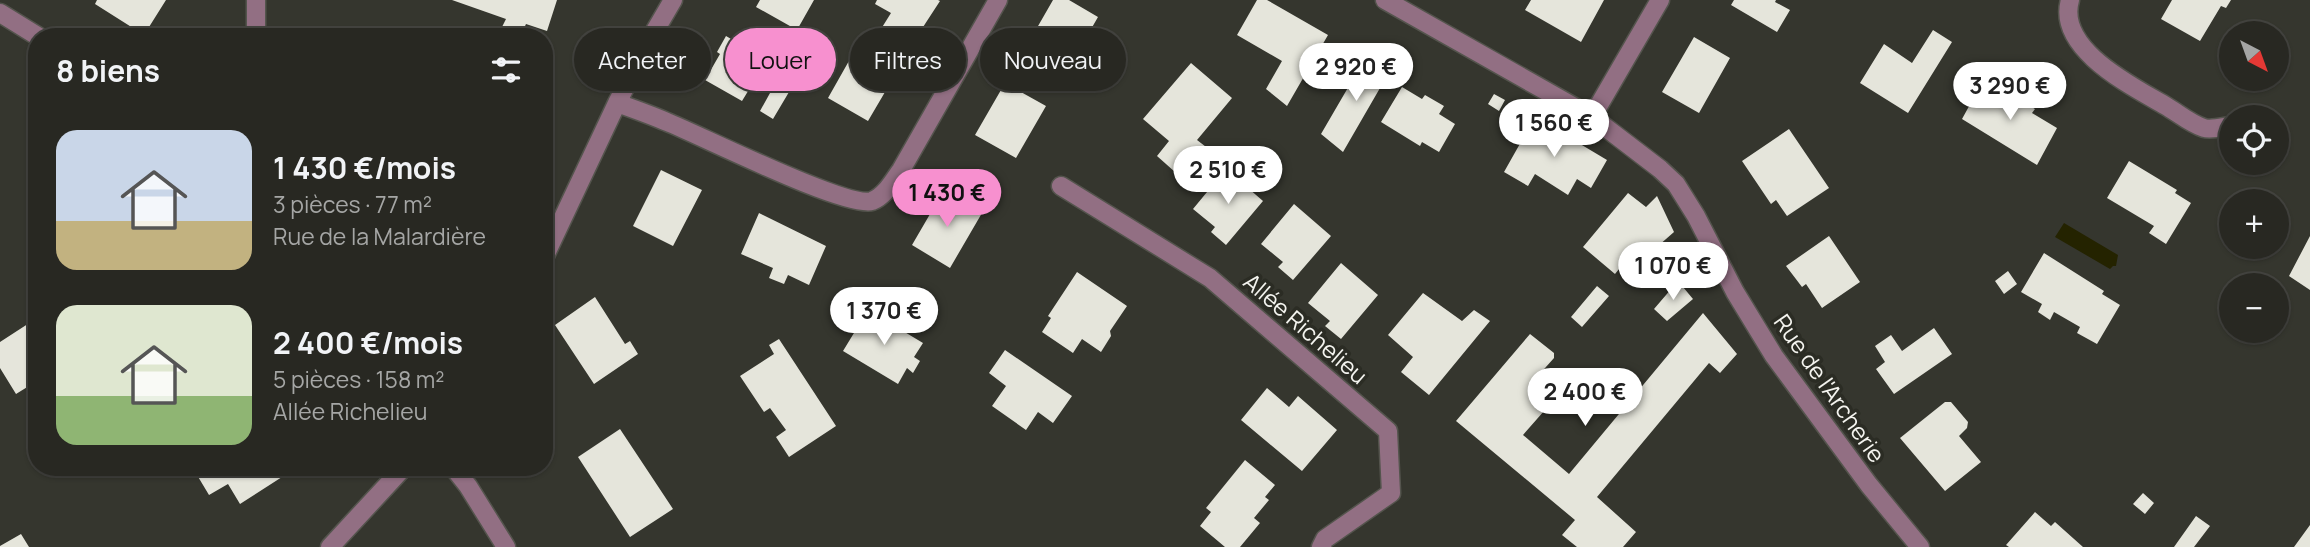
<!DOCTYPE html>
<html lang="fr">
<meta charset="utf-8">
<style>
body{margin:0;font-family:Manrope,sans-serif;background:#34342f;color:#f1f3f6;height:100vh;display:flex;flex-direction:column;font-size:26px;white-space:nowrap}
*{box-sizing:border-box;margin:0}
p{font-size:23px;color:#a5a6a5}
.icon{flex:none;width:38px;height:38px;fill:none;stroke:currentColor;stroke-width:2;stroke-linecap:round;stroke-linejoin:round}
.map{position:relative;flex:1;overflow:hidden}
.side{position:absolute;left:28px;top:28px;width:525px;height:448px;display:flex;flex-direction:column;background:#282822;border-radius:28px;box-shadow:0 2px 5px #0004,0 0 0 2px #444440}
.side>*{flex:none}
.guide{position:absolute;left:574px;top:28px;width:665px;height:63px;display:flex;gap:14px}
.needle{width:46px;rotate:139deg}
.fabs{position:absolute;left:2219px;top:21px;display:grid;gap:14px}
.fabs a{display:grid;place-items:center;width:70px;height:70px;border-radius:50%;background:#282822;box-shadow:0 2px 5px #0004,0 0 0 2px #444440;font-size:35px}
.price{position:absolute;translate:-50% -60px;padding:0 16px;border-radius:24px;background:#fff;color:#222;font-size:23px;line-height:46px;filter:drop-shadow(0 2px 4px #0008)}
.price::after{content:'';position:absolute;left:50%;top:42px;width:21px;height:16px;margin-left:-10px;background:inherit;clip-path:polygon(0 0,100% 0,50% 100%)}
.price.on{background:#f790cf;color:#111}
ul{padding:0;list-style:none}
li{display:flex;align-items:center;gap:21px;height:175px;padding:0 28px}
li span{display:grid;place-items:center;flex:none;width:196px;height:140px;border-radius:21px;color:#555}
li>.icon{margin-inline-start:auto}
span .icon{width:84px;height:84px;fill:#fffc;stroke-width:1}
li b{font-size:30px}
h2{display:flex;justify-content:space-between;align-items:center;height:84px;padding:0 28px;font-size:30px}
.chip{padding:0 24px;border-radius:32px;background:#282822;box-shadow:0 2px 5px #0004,0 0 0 2px #444440;font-size:24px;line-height:63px}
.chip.on{background:#f790cf;color:#111}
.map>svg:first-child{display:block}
.water{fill:#242300}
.building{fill:#e5e5db}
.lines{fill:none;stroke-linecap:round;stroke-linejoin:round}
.minor-casing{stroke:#54544d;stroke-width:21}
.minor{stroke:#926f83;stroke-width:18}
.labels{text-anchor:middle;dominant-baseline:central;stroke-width:7;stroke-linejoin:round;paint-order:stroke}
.street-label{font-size:23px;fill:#f4f4ef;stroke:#2b2c24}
</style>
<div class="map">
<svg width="2310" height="547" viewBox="0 0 2310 547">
<rect width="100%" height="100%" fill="#35362e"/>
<path class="water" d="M 2064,223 L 2118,255 L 2116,266 L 2113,266 L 2110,269 L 2055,237 Z"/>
<path class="building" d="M 97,0 L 166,0 L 144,35 L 95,4 Z
M 452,0 L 557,0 L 547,31 L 526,24 L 520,37 L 497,37 L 506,19 Z
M 760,0 L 814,0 L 797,30 L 756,7 Z
M 877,0 L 938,0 L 940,1 L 910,47 L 881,29 L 891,13 L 875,4 Z
M 1053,0 L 1069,0 L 1098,17 L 1071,64 L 1030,40 Z
M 1257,0 L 1267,0 L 1328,35 L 1287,106 L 1266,89 L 1282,61 L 1237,35 Z
M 1531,0 L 1604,0 L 1581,42 L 1525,10 Z
M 1734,0 L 1776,0 L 1775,2 L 1790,10 L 1777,32 L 1731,5 Z
M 2172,0 L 2231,0 L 2226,8 L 2221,6 L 2200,41 L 2161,19 Z
M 456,29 L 473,31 L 472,37 L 434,37 L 435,32 L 455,35 Z
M 1933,30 L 1952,42 L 1908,113 L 1860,83 L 1884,44 L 1912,63 Z
M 726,36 L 767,60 L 742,101 L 705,80 L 720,54 L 717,52 Z
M 1694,37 L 1730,58 L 1699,113 L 1662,92 Z
M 854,52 L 895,75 L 868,121 L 828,98 Z
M 1367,55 L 1391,69 L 1343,152 L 1321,134 Z
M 1191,63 L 1232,98 L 1197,140 L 1210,150 L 1184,180 L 1157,156 L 1169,141 L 1143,119 Z
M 1984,79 L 2035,109 L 2032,113 L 2057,128 L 2037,165 L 1962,119 Z
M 1005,83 L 1046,106 L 1016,158 L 975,135 Z
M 775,84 L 789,92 L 773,119 L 760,111 Z
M 1402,87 L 1422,99 L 1425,95 L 1444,106 L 1439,114 L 1455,124 L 1439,152 L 1422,142 L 1420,146 L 1381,122 Z
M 1494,94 L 1505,100 L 1499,111 L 1488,104 Z
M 1535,117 L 1607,160 L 1591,188 L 1577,179 L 1568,195 L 1535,174 L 1528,186 L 1504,172 Z
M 1789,129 L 1829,188 L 1787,216 L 1776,200 L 1771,204 L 1742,161 Z
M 2129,161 L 2177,190 L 2175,193 L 2191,203 L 2166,244 L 2149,233 L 2154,226 L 2107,198 Z
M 1226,169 L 1263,201 L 1226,245 L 1211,232 L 1215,227 L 1193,209 Z
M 661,170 L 702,190 L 673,246 L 633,226 Z
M 944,190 L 982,213 L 950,268 L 912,245 Z
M 1628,193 L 1646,207 L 1657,196 L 1674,232 L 1650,253 L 1640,243 L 1615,274 L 1583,247 Z
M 1294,204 L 1331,236 L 1293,280 L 1278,267 L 1283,262 L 1261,244 Z
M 759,213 L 826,246 L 809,285 L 788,275 L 784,284 L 769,278 L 773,268 L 741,254 Z
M 37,220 L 37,242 L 26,226 Z
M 1829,236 L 1860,282 L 1822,308 L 1806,284 L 1802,287 L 1786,266 Z
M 2310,236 L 2310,290 L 2289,276 Z
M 2044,253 L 2104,291 L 2102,294 L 2120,305 L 2097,344 L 2077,333 L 2080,327 L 2054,312 L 2050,320 L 2038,312 L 2042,304 L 2021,292 Z
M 1341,263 L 1378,295 L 1341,339 L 1325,326 L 1330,321 L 1308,303 Z
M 2008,271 L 2017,284 L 2004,294 L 1995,281 Z
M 1077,272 L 1127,306 L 1110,331 L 1111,336 L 1101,352 L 1082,339 L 1073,353 L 1042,332 L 1051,318 L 1048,316 Z
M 1678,281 L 1693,299 L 1667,321 L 1654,309 Z
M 1597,286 L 1609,296 L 1582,327 L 1571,317 Z
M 1423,293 L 1462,321 L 1474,310 L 1490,321 L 1429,395 L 1401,372 L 1413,357 L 1388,335 Z
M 595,297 L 625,344 L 630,341 L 638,354 L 594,384 L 555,325 Z
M 868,310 L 923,343 L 914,357 L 920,361 L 913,373 L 907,368 L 898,384 L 843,351 Z
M 1703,313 L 1737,354 L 1720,373 L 1709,363 L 1597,497 L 1636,532 L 1623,547 L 1577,547 L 1562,535 L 1575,520 L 1456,421 L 1530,334 L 1554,353 L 1554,358 L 1537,377 L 1559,394 L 1523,435 L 1569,474 Z
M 37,318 L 37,381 L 16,394 L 0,368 L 0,342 Z
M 1934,328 L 1952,354 L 1894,394 L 1876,369 L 1885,362 L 1875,346 L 1891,335 L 1902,351 Z
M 779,339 L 836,426 L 789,457 L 776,437 L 786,430 L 770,408 L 764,412 L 740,376 L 774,354 L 769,345 Z
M 1005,350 L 1072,396 L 1053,423 L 1038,412 L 1026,430 L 992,406 L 1006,386 L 989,373 Z
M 1267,388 L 1289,407 L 1298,396 L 1337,430 L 1302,471 L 1241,420 Z
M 1945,402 L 1951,402 L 1968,422 L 1967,428 L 1959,436 L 1981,462 L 1945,491 L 1900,438 Z
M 620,429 L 673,509 L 630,537 L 578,457 Z
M 1245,460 L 1275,485 L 1265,497 L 1269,500 L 1254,518 L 1260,523 L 1240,547 L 1225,547 L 1200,526 L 1211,512 L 1206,508 Z
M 210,467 L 276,467 L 282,477 L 240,504 L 228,484 L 209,495 L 197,475 Z
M 2143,493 L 2154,503 L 2145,514 L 2133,504 Z
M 2035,512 L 2051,526 L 2055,522 L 2083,547 L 2009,547 L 2006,545 Z
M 2196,516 L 2210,526 L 2194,547 L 2174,547 Z
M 2310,525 L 2310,547 L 2294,547 Z
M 21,534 L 29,547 L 0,547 L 0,546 Z"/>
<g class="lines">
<g class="minor-casing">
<path id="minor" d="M 256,0 L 256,37
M 1385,0 L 1592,117 L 1660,169 L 1676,184 L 1696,216 L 1735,292 L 1774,356 L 1869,485 L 1920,547
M 2070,0 C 2056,49 2132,86 2166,106 C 2178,113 2191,124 2204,128 C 2211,130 2223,127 2231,126
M 0,13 L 39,37
M 617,103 C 634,109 651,115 667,122 C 700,135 847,209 872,201 C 885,196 893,181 901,170 L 998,0
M 1592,117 L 1660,0
M 1061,186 L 1210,278 L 1388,431 L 1391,493 L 1325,539 L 1321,547
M 544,258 L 617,103 L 649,41 L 673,0
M 453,467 L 468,486 L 506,547
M 330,547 L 404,467"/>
</g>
<use href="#minor" class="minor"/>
</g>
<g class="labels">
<g class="street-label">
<text transform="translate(1306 328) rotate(41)">Allée Richelieu</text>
<text transform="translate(1830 388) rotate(55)">Rue de l'Archerie</text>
</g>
</g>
</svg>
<div class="fabs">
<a><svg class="needle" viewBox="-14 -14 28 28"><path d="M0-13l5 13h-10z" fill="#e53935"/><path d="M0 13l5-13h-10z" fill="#a5a6a5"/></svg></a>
<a><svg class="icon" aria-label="locate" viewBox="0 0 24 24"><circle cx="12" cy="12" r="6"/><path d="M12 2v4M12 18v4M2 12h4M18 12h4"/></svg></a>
<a>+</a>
<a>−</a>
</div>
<b class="price" style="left:1356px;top:103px">2 920 €</b>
<b class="price" style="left:2010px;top:122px">3 290 €</b>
<b class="price" style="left:1554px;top:159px">1 560 €</b>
<b class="price" style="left:1228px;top:206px">2 510 €</b>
<b class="price on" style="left:947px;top:229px">1 430 €</b>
<b class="price" style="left:1673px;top:302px">1 070 €</b>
<b class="price" style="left:884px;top:347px">1 370 €</b>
<b class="price" style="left:1585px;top:428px">2 400 €</b>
<div class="guide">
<a class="chip">Acheter</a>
<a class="chip on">Louer</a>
<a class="chip">Filtres</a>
<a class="chip">Nouveau</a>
</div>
<section class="side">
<h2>8 biens<svg class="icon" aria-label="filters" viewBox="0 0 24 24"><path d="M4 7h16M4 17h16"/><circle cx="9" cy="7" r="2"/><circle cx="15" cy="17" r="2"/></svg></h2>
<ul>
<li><span style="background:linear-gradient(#c9d6e8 65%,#c2b280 0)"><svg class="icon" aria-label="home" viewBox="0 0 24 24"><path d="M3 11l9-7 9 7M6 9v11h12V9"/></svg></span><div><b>1 430 €/mois</b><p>3 pièces · 77 m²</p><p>Rue de la Malardière</p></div></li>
<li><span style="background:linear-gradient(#dfe7d0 65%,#8fb573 0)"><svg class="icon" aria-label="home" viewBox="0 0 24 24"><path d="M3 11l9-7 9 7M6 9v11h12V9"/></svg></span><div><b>2 400 €/mois</b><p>5 pièces · 158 m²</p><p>Allée Richelieu</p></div></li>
</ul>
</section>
</div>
